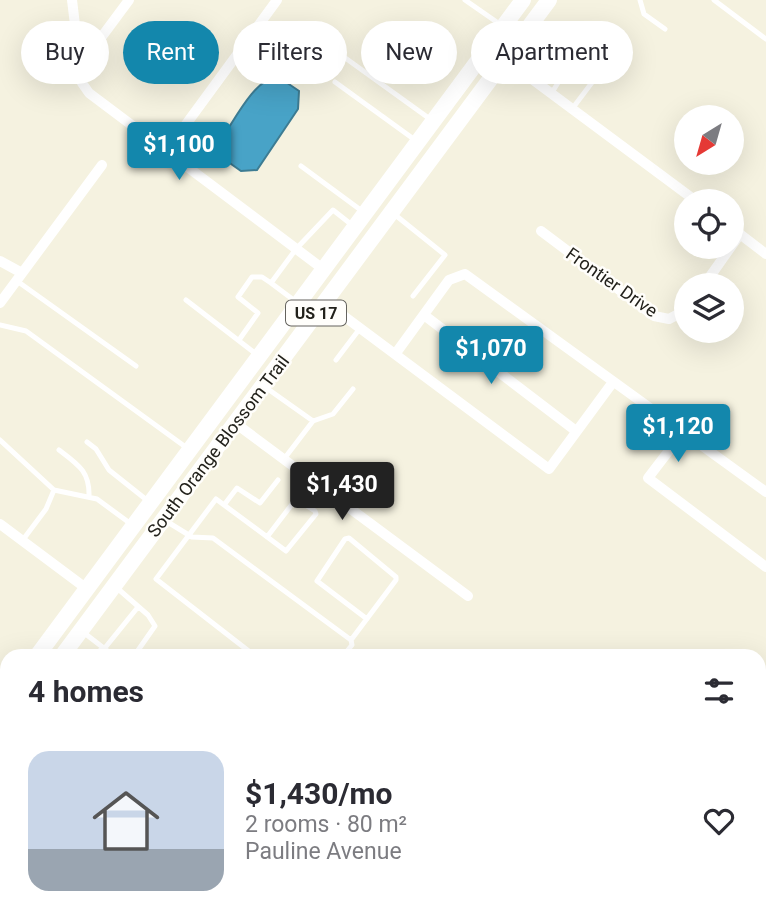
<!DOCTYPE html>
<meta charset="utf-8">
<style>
body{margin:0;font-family:Roboto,sans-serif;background:#f2f2f3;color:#2b2b33;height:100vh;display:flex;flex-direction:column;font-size:26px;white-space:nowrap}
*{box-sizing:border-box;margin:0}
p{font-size:23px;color:#7c7c81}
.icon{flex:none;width:38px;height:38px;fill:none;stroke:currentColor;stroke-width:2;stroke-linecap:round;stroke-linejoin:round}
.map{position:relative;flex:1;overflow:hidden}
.sheet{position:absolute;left:0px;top:649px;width:766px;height:275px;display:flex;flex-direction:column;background:#fff;border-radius:21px 21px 0 0;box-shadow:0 7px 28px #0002}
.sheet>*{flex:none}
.banner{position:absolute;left:21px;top:21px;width:724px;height:63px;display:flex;gap:14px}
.needle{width:46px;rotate:217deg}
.tools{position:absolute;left:674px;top:105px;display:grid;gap:14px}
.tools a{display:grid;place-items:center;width:70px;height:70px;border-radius:50%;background:#fff;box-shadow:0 7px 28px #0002;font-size:35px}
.price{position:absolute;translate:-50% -60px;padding:0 16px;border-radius:7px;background:#1387ac;color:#fff;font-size:23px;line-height:46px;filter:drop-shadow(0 2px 4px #0008)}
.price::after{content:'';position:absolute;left:50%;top:42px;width:21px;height:16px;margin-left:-10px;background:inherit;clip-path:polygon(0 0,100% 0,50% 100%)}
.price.selected{background:#222;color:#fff}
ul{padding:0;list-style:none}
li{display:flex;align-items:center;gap:21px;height:175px;padding:0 28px}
li span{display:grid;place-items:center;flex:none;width:196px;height:140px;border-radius:21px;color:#555}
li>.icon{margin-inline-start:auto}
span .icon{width:84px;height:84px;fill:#fffc;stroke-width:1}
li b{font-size:30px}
h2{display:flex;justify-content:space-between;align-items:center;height:84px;padding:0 28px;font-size:30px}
.chip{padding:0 24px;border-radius:32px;background:#fff;box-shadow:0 7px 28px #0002;font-size:24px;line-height:63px}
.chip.selected{background:#1387ac;color:#fff}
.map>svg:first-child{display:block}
.green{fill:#d0c68e}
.water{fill:#48a3c7;stroke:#3d7c93;stroke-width:2}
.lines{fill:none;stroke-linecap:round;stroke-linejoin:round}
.service{stroke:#fff;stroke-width:5}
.minor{stroke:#fff;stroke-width:10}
.primary{stroke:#fff;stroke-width:16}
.labels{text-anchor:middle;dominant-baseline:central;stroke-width:5;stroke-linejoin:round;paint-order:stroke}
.shield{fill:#fffefb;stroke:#64635e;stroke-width:2}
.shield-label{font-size:16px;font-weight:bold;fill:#22211b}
.street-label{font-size:18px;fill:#22211b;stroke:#fffefb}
</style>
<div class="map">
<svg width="766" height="923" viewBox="0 0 766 923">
<rect width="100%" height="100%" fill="#f5f2e0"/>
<path class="green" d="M 304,917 L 638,917 L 638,923 L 306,923 Z"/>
<path class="water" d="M 277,76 L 299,91 L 298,109 L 257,170 L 241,171 L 217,154 L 218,144 C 233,124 252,81 277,76 Z"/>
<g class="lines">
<path class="service" d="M 465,0 L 501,25
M 640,0 L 644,14 L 665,29
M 714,0 L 766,39
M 290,40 L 314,57 L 337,52 L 430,119
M 335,82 L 415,140
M 551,94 L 561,78 L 562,53 L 579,35 L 588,34
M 572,109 L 612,56
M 301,166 L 362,211
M 394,214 L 445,255 L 413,296
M 17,281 L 136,366
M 186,300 L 256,354
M 295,301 L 271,283 L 296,249 L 333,210 L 352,225
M 0,325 L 26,331 L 187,448
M 239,340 L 258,313 L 238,297 L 252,277 L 262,277 L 271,283
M 336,360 L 361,327
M 265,387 L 313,421
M 0,440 L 54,490 L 46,509 L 22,541
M 87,442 L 96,449 L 109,470 L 148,501
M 59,450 C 79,465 90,472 89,497
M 284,459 L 313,421 L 333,414 L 353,389
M 54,490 L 97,499 L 131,524
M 224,505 L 237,488 L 260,503 L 278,480
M 166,521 L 192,537 L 213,538 L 351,640 L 352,645 L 343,656
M 117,588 L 148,615 L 155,626 L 134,656
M 83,632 L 114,656
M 351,640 L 396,580 L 396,577 L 349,538 L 345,539 L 317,581 L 367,619
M 104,649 L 138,607
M 96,656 L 102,648
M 255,656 L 156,579 L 216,499 L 286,551 L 316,514 L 315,511 L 296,499 L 267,537
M 0,917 L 8,923
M 34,917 L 43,923
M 724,917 L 725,923
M 756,917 L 757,923"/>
<path class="minor" d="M 72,0 L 82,83 L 89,93 L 323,269
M 505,59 L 696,201
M 80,66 L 129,0
M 165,153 L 277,0
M 732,228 L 766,254
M 541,231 L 654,316 L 669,319 L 686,310
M 0,261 L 22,273
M 704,285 L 740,234
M 325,302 L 549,469 L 613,382
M 0,303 L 102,165
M 424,315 L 576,431
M 396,353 L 449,280 L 465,274 L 766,492
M 235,423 L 468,596
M 684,431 L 648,478 L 766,567
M 0,524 L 87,589"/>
<path class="primary" d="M 37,656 L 523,0
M 62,656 L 549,0
M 0,706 L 7,696
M 0,740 L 7,730"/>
</g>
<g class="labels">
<rect class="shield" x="286" y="300.5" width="60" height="25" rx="5"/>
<g class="shield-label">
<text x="316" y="313">US 17</text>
</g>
<g class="street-label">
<text transform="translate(612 282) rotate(35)">Frontier Drive</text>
<text transform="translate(218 446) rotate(-53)">South Orange Blossom Trail</text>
</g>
</g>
</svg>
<div class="tools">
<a><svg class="needle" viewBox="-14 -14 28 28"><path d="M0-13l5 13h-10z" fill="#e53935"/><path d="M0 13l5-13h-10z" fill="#7c7c81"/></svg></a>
<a><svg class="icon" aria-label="locate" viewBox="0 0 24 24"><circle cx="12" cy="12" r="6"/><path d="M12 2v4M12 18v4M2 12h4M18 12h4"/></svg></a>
<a><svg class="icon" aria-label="layers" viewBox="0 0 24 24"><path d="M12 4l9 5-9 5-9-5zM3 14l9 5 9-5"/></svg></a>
</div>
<b class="price" style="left:179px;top:182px">$1,100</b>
<b class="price" style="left:491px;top:386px">$1,070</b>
<b class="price" style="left:678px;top:464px">$1,120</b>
<b class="price selected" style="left:342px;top:522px">$1,430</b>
<div class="banner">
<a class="chip">Buy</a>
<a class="chip selected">Rent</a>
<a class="chip">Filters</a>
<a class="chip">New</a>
<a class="chip">Apartment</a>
</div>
<section class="sheet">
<h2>4 homes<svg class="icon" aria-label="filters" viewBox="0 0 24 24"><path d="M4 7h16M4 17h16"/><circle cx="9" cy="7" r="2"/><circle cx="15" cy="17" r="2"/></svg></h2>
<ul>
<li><span style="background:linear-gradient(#c9d6e8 70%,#9aa5b1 0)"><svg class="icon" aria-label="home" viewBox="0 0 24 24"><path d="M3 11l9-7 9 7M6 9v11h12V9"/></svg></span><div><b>$1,430/mo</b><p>2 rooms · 80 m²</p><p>Pauline Avenue</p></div><svg class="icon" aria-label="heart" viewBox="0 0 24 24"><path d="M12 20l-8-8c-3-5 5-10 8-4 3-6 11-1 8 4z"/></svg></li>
</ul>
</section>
</div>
